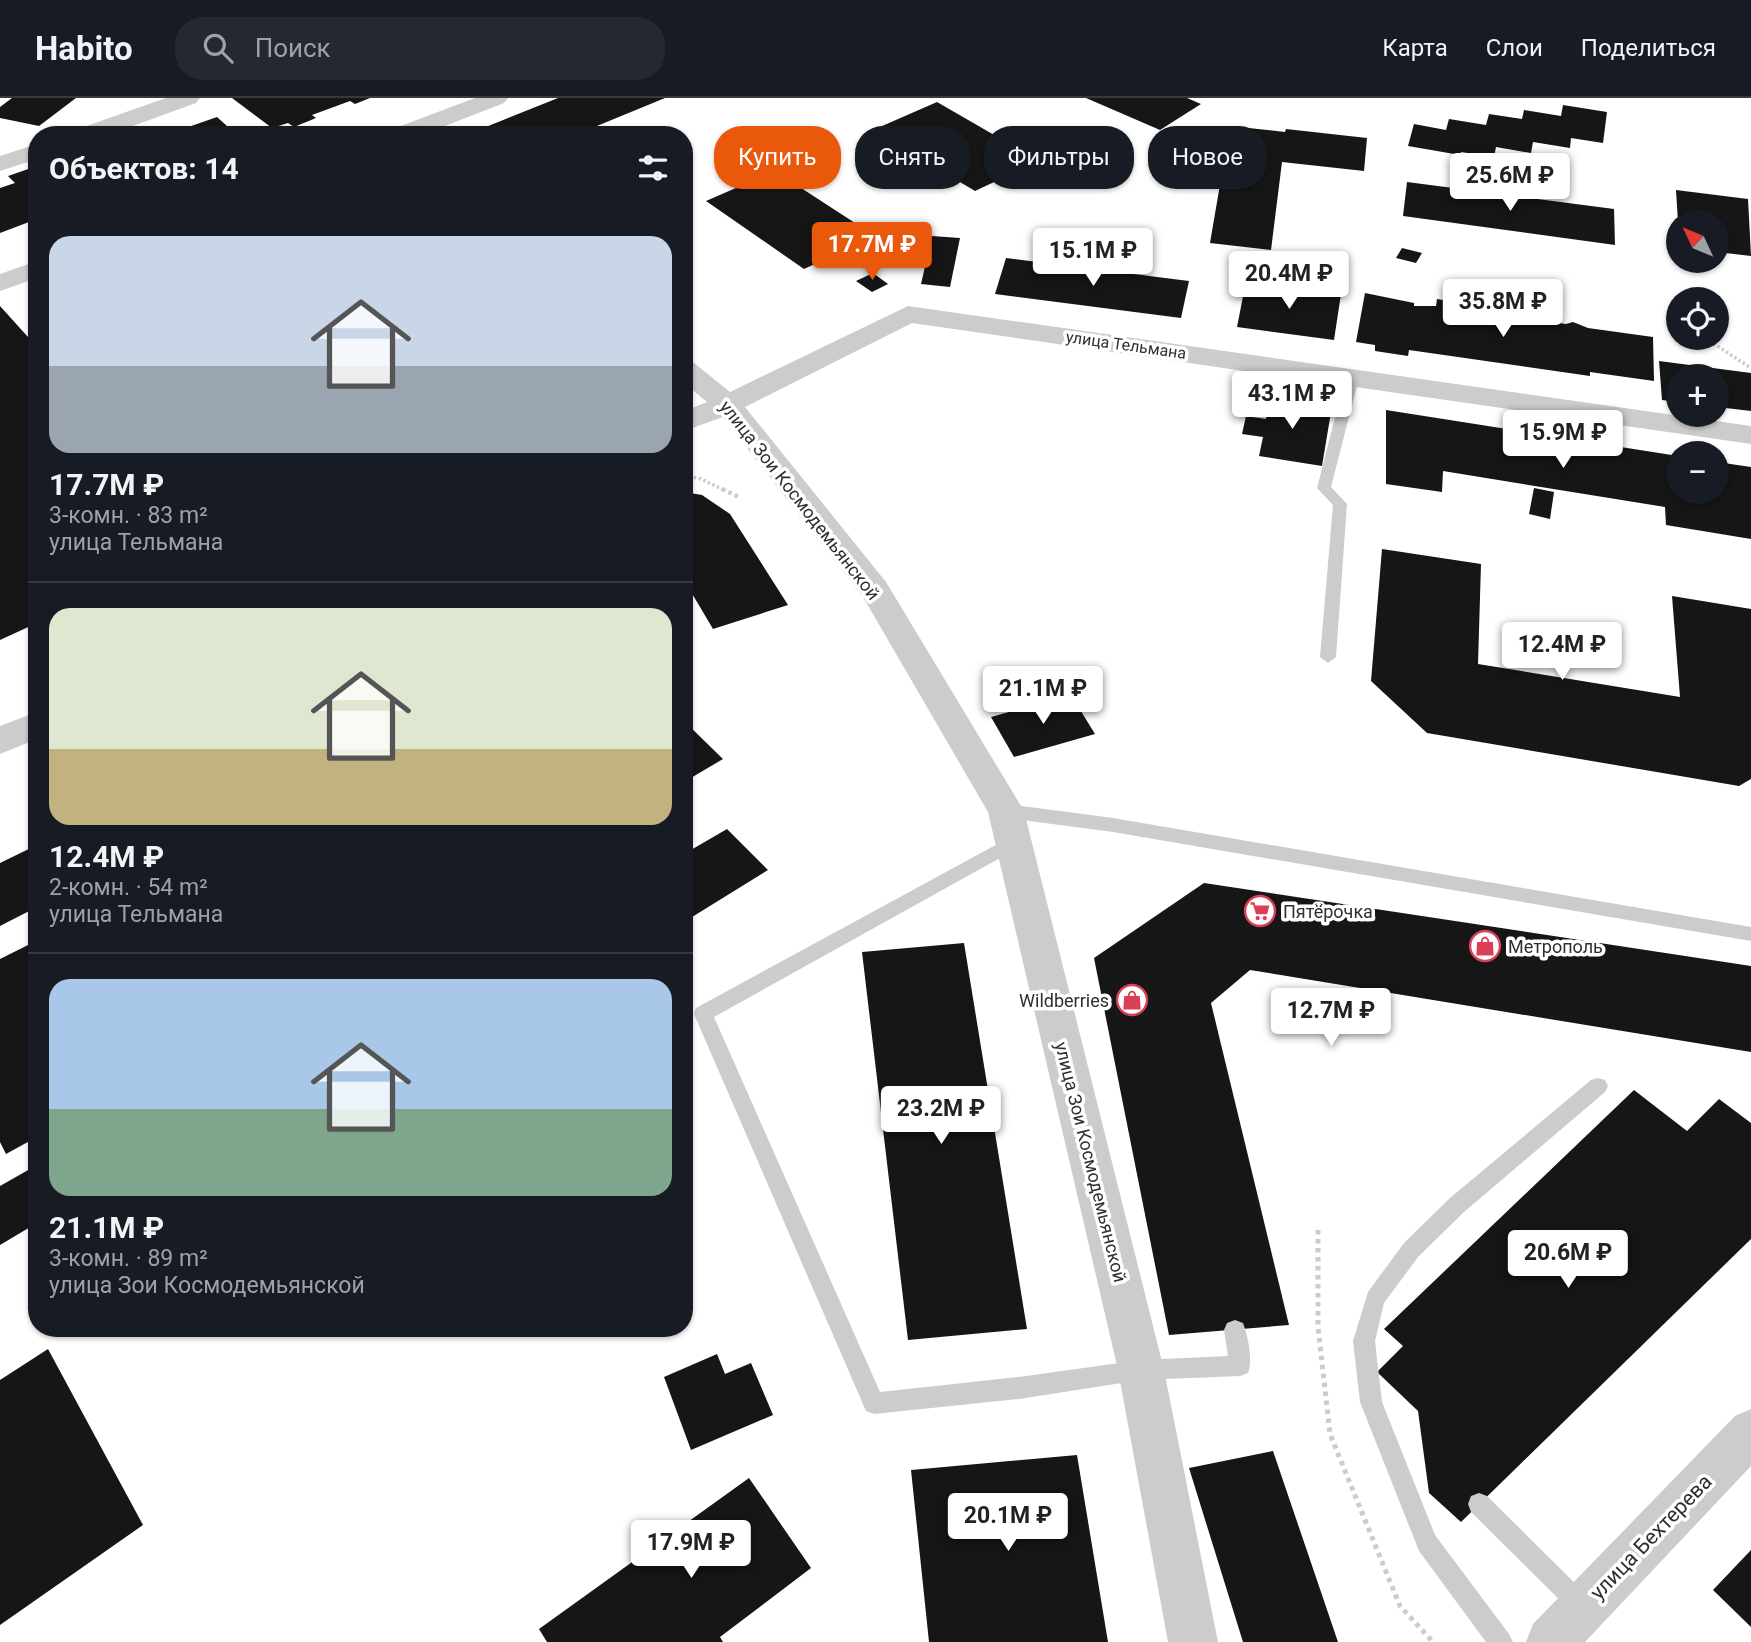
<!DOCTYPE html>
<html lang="ru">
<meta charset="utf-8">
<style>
body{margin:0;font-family:Roboto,sans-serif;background:#242831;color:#f1f3f6;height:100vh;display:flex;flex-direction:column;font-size:26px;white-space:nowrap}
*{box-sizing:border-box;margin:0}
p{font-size:23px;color:#9ea1a6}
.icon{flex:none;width:38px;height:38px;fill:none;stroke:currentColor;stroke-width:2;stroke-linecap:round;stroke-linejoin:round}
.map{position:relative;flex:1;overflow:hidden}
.side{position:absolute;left:28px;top:28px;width:665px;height:1211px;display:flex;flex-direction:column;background:#171b24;border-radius:28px;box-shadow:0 2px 5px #0004}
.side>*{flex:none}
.banner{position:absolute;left:714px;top:28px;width:665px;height:63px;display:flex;gap:14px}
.needle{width:46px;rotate:314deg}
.buttons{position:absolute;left:1666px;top:112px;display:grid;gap:14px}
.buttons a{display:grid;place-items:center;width:63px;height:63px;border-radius:50%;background:#171b24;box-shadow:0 2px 5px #0004;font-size:35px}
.price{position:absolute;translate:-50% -60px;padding:0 16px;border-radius:7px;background:#fff;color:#222;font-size:23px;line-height:46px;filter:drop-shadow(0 2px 4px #0008)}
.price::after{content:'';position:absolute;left:50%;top:42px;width:21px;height:16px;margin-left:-10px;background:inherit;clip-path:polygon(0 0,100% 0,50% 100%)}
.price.on{background:#ea580c;color:#fff}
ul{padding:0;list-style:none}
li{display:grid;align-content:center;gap:14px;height:371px;padding:0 21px}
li+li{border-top:2px solid #363941}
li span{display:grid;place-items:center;height:217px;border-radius:21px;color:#555}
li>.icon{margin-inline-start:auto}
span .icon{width:126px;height:126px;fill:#fffc;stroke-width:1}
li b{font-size:30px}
h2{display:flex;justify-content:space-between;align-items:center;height:84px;padding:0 21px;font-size:30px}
.chip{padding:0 24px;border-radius:28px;background:#171b24;box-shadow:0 2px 5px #0004;font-size:24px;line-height:63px}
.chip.on{background:#ea580c;color:#fff}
header{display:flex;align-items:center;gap:42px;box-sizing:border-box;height:98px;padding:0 35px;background:#171b24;border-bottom:2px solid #363941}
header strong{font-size:33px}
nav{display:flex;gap:38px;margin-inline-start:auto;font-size:24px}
.search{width:490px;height:63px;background:#242831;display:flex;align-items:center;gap:18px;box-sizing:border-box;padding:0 24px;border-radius:28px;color:#9ea1a6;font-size:26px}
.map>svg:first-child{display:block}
.building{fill:#161616}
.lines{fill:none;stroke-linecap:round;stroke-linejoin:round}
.path-far2{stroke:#ccc;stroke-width:3.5;stroke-dasharray:2.5 2.5;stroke-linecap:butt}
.path-far1{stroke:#ccc;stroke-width:4.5;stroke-dasharray:3.5 3.5;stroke-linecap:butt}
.path{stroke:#ccc;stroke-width:5;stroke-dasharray:4.5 4.5;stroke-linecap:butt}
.service{fill:#ccc;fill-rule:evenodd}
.minor{fill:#ccc;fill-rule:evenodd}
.labels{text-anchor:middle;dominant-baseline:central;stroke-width:7;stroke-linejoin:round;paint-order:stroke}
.far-street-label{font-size:16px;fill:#2f2f2f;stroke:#fff}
.street-label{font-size:18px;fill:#2f2f2f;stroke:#fff}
.poi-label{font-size:18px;fill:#2f2f2f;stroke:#fff;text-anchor:start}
.near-street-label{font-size:21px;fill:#2f2f2f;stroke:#fff}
</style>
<header>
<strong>Habito</strong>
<div class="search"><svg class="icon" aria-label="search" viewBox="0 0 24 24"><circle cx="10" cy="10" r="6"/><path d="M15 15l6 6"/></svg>Поиск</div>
<nav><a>Карта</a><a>Слои</a><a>Поделиться</a></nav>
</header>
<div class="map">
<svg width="1751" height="1544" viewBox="0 0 1751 1544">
<rect width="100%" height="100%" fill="#fff"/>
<path class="building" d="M 12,0 L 76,0 L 39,28 L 0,20 L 0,9 Z
M 232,0 L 370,0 L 355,6 L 350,3 L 312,17 L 316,20 L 294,29 L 288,25 L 272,30 Z
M 558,0 L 665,0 L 575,37 L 466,37 Z
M 1086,0 L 1187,0 L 1201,6 L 1160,32 Z
M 937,4 L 1039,63 L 975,93 L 873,32 Z
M 1563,7 L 1607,14 L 1603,45 L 1571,40 L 1570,50 L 1533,44 L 1531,55 L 1496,49 L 1494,59 L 1461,54 L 1460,57 L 1408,48 L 1414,26 L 1446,32 L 1449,21 L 1486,27 L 1489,16 L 1522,21 L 1524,12 L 1561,18 Z
M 217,19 L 237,37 L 139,37 L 158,28 L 177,33 Z
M 1230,28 L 1285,34 L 1286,31 L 1367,40 L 1364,73 L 1282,64 L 1271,152 L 1210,145 Z
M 37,68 L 37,121 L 0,135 L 0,90 L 15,85 L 8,78 Z
M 775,73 L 875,138 L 804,171 L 706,103 Z
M 1407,84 L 1614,111 L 1615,147 L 1403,118 Z
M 1676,92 L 1748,101 L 1751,158 L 1717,154 L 1717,124 L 1678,124 Z
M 932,138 L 960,140 L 950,189 L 921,186 Z
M 1402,150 L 1422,155 L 1416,165 L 1396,160 Z
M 1006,160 L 1189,183 L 1181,220 L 995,196 Z
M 873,175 L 888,186 L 872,194 L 856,183 Z
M 1246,183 L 1341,196 L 1334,242 L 1237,229 Z
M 1365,195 L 1414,205 L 1414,208 L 1436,208 L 1437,201 L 1448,203 L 1447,210 L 1566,226 L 1573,224 L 1588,230 L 1653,239 L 1654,283 L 1590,274 L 1590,278 L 1409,252 L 1408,258 L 1375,253 L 1375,247 L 1356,244 Z
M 0,208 L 37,249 L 37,525 L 0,542 Z
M 1659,263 L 1751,275 L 1751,313 L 1717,309 L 1717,278 L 1678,278 L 1678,304 L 1662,302 Z
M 1271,298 L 1332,308 L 1322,368 L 1259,358 L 1263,339 L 1242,336 L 1246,318 L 1266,321 Z
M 1386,312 L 1678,358 L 1678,394 L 1717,394 L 1717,364 L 1751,369 L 1751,441 L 1666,427 L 1665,409 L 1443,373 L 1442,394 L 1386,386 Z
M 1534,390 L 1554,394 L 1550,421 L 1529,416 Z
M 684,394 L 702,397 L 730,416 L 788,507 L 713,531 L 684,482 Z
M 1382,451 L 1481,466 L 1478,566 L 1680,599 L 1672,498 L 1751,511 L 1751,681 L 1739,688 L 1427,635 L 1371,583 Z
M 1071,597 L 1095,636 L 1014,659 L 991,619 Z
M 684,623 L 723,661 L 684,684 Z
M 727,731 L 768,772 L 684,824 L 684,756 Z
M 37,747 L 37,809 L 0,828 L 0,765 Z
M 1204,785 L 1751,868 L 1751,954 L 1250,872 L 1211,905 L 1289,1227 L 1169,1237 L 1094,860 Z
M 964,845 L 1027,1231 L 908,1242 L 862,854 Z
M 30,846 L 37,859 L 37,1039 L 6,1056 L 0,1044 L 0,861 Z
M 1634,992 L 1687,1033 L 1719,1001 L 1751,1025 L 1751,1141 L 1461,1424 L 1429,1395 L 1418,1313 L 1377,1274 L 1403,1248 L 1384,1231 Z
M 37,1067 L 37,1125 L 0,1147 L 0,1088 Z
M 48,1251 L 143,1427 L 0,1527 L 0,1282 Z
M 717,1256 L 725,1276 L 751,1265 L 773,1317 L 691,1352 L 664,1279 Z
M 1273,1353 L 1338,1544 L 1243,1544 L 1189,1370 Z
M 1077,1357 L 1108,1544 L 929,1544 L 911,1372 Z
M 749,1380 L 811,1470 L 720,1539 L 723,1544 L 547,1544 L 539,1531 Z
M 1751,1452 L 1751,1529 L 1713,1492 Z"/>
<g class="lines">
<path class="path-far2" d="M 1705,240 L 1751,270
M 684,377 L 701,381 L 726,393"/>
<path class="path-far1" d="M 722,391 L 741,400
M 37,578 L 31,581 L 37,588"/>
<path class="path" d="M 1318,1132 L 1318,1229 L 1330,1336 L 1400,1508 L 1433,1544"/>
<path class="service" d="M 1352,276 L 1359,280 L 1331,389 L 1347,406 L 1336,559 L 1328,565 L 1320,559 L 1333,407 L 1317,390 L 1345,280 Z
M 1006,706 L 1113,720 L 1751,829 L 1751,843 L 1113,734 L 1006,720 L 1000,718 L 997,713 L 1000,708 Z
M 1014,737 L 1020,739 L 1023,744 L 1020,749 L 714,919 L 880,1294 L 1019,1279 L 1141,1262 L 1228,1258 L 1224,1232 L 1227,1225 L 1235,1222 L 1243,1225 C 1248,1238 1253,1262 1248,1275 L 1240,1278 L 1141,1282 L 1019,1301 L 874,1316 L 866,1313 L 694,916 L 696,910 Z
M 1598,980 L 1605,982 L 1608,988 L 1605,994 L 1464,1114 L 1418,1159 L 1384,1205 L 1375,1243 L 1382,1304 L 1435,1437 L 1509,1536 L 1513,1544 L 1486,1544 L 1419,1453 L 1360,1304 L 1353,1243 L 1368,1194 L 1404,1145 L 1450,1100 L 1591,982 Z
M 1479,1395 L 1487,1398 L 1589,1499 L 1593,1507 L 1589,1515 L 1581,1519 L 1573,1515 L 1471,1414 L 1468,1406 L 1471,1398 Z"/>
<path class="minor" d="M 166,0 L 200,0 L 196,5 L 108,37 L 72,37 L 75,32 Z
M 475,0 L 508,0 L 504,5 L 422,37 L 387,37 L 390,32 Z
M 37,46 L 37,61 L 0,73 L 0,58 Z
M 37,163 L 37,180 L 0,193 L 0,176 Z
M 908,208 L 1751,328 L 1751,346 L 912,225 L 745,309 L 886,484 L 1024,713 L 1164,1272 L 1218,1544 L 1168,1544 L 1118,1272 L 988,714 L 863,499 L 723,319 L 684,333 L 684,313 L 707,304 L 684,285 L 684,263 L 694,265 L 730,294 Z
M 37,614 L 37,641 L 0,656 L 0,628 Z
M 1751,1311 L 1751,1368 L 1585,1544 L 1526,1544 L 1533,1526 L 1735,1318 Z"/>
</g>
<defs>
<g id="supermarket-ring" transform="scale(1.575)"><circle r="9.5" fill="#fff" stroke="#d93f57" stroke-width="1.5"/><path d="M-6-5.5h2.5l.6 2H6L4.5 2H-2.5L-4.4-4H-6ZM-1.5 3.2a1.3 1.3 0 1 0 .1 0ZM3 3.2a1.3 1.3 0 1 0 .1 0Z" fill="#d93f57"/></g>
<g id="shop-ring" transform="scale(1.575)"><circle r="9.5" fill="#fff" stroke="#d93f57" stroke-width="1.5"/><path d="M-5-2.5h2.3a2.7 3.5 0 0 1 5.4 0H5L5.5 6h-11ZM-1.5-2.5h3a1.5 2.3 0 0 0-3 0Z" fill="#d93f57"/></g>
</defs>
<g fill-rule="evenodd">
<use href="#supermarket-ring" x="1260" y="813"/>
<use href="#shop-ring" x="1485" y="848"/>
<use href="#shop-ring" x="1132" y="902"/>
</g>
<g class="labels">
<g class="far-street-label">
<text transform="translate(1126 247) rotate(8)">улица Тельмана</text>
</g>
<g class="street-label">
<text transform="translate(800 402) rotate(52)">улица Зои Космодемьянской</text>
<text transform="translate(1091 1064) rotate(76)">улица Зои Космодемьянской</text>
</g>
<g class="poi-label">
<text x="1283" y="813">Пятёрочка</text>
<text x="1508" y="848">Метрополь</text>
<text x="1109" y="902" text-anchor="end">Wildberries</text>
</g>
<g class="near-street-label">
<text transform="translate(1651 1439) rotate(-46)">улица Бехтерева</text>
</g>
</g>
</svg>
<div class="buttons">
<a><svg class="needle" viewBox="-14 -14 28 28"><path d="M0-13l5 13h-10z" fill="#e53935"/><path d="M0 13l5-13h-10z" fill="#9ea1a6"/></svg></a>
<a><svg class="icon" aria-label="locate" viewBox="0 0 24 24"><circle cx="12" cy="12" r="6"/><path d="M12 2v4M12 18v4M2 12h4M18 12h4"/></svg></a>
<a>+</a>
<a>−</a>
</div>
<b class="price" style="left:1510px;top:115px">25.6M ₽</b>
<b class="price on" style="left:872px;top:184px">17.7M ₽</b>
<b class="price" style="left:1093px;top:190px">15.1M ₽</b>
<b class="price" style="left:1289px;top:213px">20.4M ₽</b>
<b class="price" style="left:1503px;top:241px">35.8M ₽</b>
<b class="price" style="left:1292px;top:333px">43.1M ₽</b>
<b class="price" style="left:1563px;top:372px">15.9M ₽</b>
<b class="price" style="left:1562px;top:584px">12.4M ₽</b>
<b class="price" style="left:1043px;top:628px">21.1M ₽</b>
<b class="price" style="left:1331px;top:950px">12.7M ₽</b>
<b class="price" style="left:941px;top:1048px">23.2M ₽</b>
<b class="price" style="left:1568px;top:1192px">20.6M ₽</b>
<b class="price" style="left:1008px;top:1455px">20.1M ₽</b>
<b class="price" style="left:691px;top:1482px">17.9M ₽</b>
<div class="banner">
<a class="chip on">Купить</a>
<a class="chip">Снять</a>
<a class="chip">Фильтры</a>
<a class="chip">Новое</a>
</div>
<section class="side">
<h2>Объектов: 14<svg class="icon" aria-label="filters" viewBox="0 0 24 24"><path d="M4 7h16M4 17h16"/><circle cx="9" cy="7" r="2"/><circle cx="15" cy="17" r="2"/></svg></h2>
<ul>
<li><span style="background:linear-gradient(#c9d6e8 60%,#9aa5b1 0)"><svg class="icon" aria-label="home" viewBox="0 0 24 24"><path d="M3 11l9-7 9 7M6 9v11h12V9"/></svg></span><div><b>17.7M ₽</b><p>3-комн. · 83 m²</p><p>улица Тельмана</p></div></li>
<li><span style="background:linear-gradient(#dfe7d0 65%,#c2b280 0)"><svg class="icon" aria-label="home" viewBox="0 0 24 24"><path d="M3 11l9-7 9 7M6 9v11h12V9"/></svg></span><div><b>12.4M ₽</b><p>2-комн. · 54 m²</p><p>улица Тельмана</p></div></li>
<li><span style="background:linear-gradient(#a9c7e8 60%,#7fa58c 0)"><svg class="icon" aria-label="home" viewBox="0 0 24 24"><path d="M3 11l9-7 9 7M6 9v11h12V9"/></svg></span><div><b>21.1M ₽</b><p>3-комн. · 89 m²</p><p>улица Зои Космодемьянской</p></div></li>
</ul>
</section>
</div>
